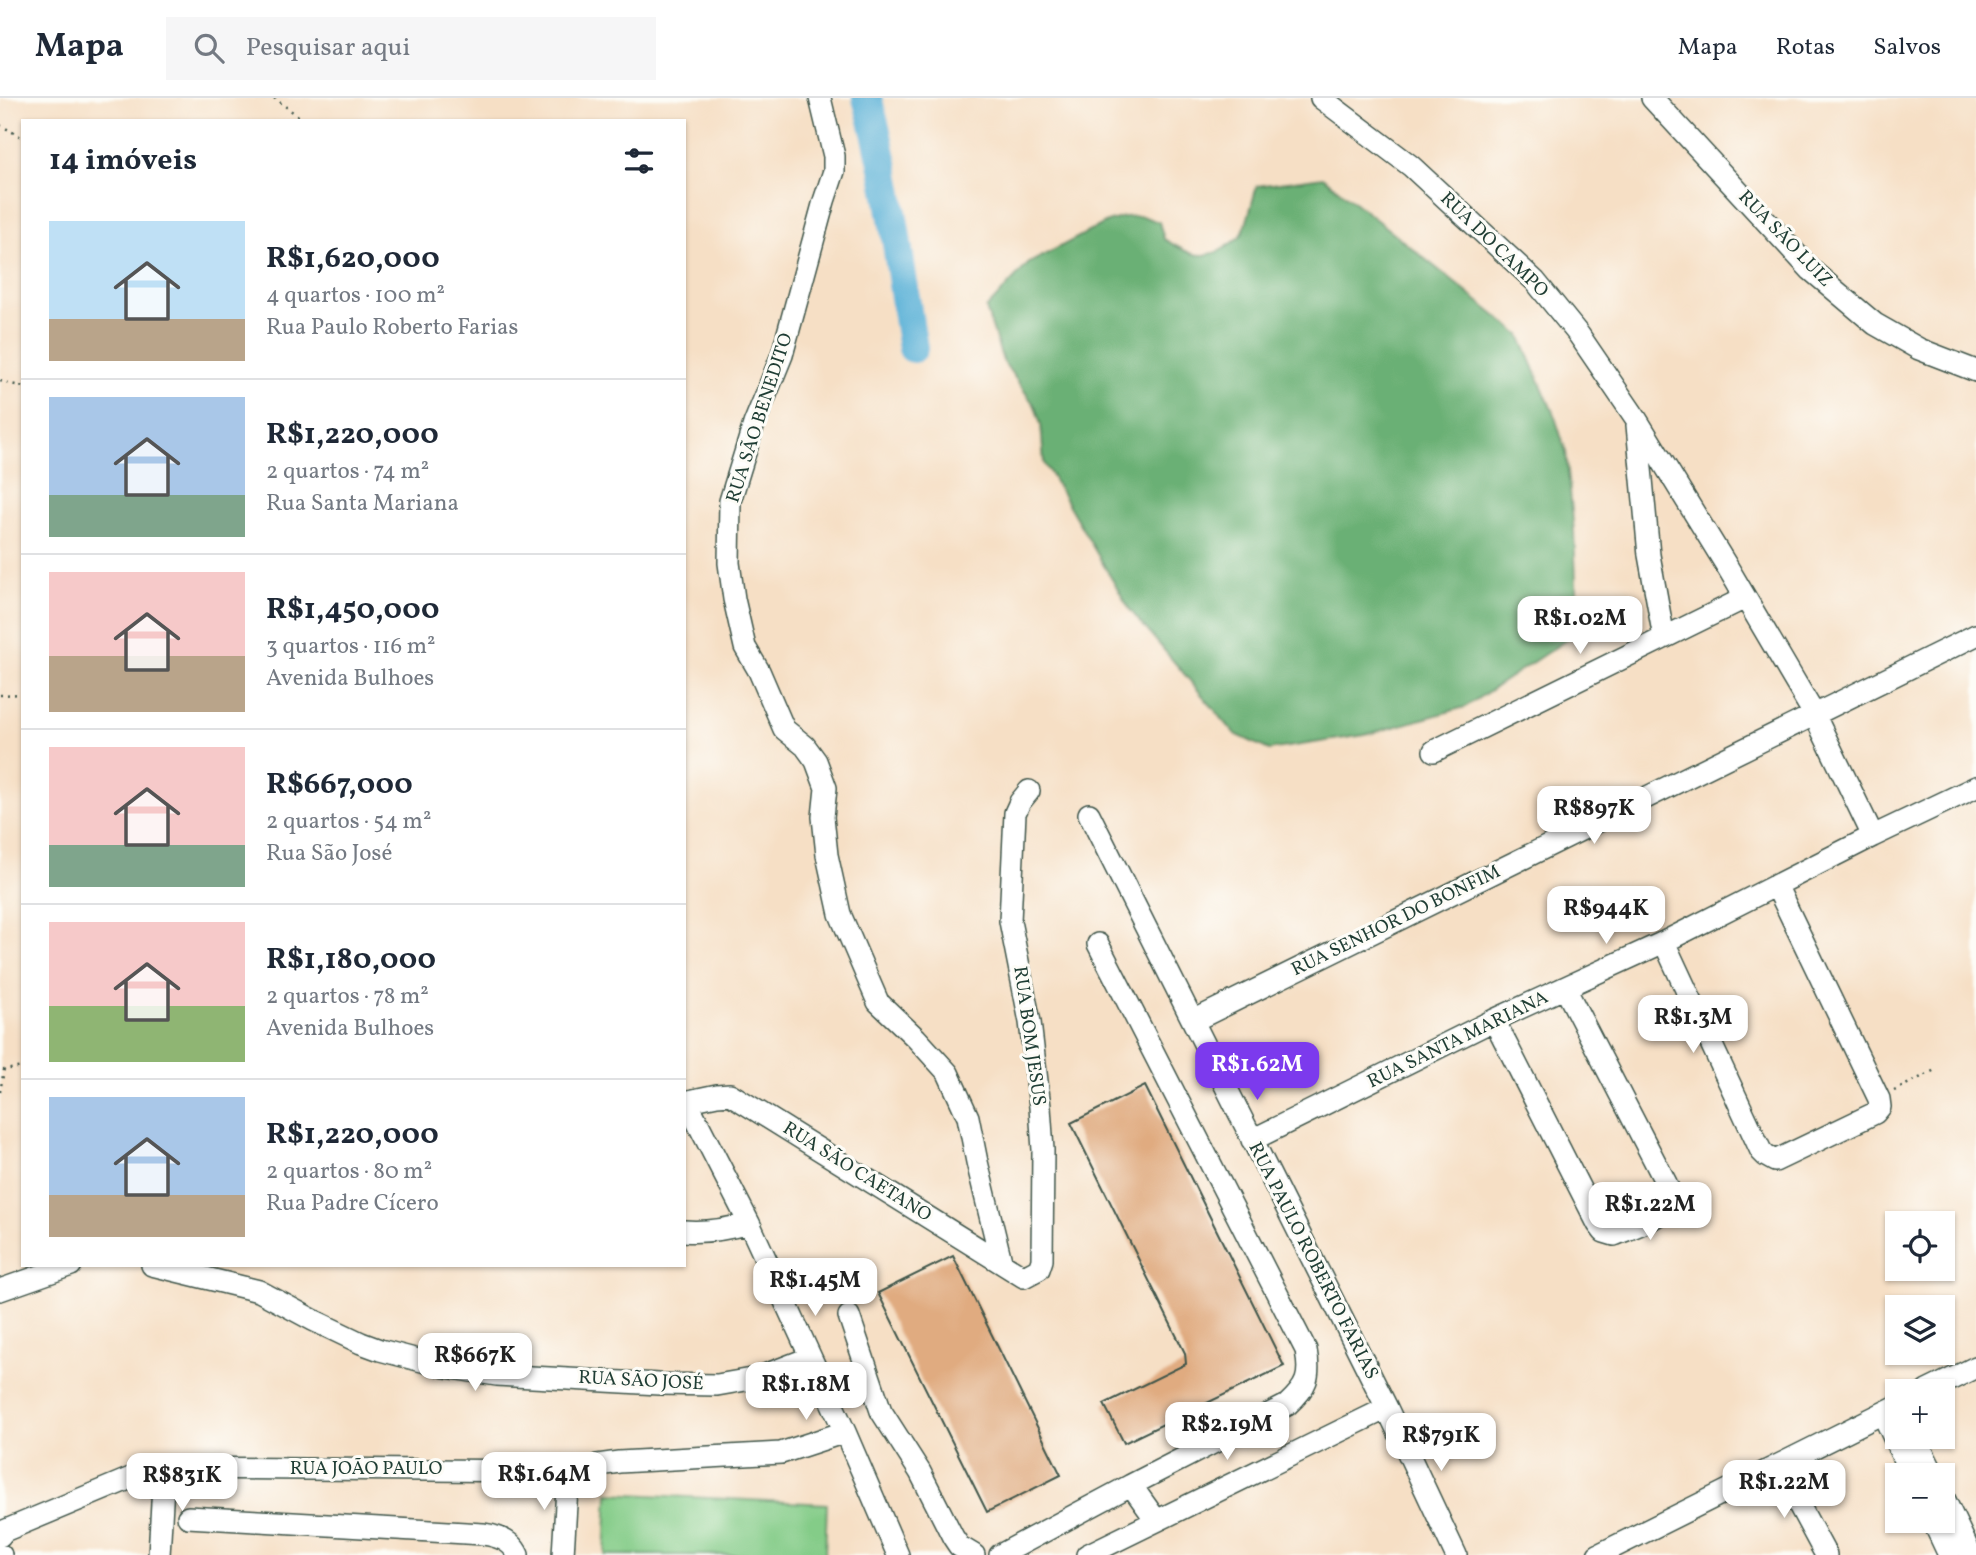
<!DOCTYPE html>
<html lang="pt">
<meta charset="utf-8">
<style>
body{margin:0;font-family:Vollkorn,serif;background:#f6f6f7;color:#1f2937;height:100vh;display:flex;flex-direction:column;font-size:26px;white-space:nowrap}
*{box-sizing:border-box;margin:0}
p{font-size:23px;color:#747a83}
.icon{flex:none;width:38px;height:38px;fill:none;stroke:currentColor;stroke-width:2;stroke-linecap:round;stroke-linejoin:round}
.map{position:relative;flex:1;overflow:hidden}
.sheet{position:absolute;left:21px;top:21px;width:665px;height:1148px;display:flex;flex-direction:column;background:#fff;border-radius:0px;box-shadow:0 2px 5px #0004}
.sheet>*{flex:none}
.tools{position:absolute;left:1885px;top:1113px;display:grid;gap:14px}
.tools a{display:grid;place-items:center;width:70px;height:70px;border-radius:0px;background:#fff;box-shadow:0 2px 5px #0004;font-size:35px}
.price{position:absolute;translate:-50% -60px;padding:0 16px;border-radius:14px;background:#fff;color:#222;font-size:23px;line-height:46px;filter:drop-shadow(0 2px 4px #0008)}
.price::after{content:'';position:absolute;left:50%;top:42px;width:21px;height:16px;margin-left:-10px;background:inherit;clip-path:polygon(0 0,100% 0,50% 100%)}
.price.current{background:#7c3aed;color:#fff}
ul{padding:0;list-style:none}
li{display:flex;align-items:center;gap:21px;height:175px;padding:0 28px}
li+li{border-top:2px solid #e0e1e3}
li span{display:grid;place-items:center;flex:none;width:196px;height:140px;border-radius:0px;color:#555}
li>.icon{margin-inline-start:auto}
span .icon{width:84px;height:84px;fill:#fffc;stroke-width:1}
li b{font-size:30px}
h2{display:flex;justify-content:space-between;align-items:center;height:84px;padding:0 28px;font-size:30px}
header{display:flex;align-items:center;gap:42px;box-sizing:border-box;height:98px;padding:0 35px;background:#fff;border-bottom:2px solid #e0e1e3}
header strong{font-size:33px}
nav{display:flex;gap:38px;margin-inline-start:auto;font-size:24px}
.search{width:490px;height:63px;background:#f6f6f7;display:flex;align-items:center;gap:18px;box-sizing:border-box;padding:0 24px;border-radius:0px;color:#747a83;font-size:26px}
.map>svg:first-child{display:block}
.green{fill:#84cc88;stroke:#52845e;stroke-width:2}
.forest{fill:#6bb074;stroke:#457654;stroke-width:2}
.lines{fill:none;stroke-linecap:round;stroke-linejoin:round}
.river{stroke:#5ab1d7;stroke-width:30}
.building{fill:#e0ab80}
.minor-casing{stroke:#3f554a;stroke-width:24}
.path{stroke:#3f554a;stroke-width:2.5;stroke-dasharray:2 5;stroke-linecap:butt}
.minor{stroke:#fff;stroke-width:21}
.labels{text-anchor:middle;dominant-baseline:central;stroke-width:6;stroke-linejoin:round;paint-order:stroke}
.street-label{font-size:19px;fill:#1f3d34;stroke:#fdfcf7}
</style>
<header>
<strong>Mapa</strong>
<div class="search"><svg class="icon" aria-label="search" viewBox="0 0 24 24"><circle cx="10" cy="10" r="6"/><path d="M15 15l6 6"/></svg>Pesquisar aqui</div>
<nav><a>Mapa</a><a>Rotas</a><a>Salvos</a></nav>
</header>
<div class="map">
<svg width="1976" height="1457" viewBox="0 0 1976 1457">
<rect width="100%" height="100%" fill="#fdfcf7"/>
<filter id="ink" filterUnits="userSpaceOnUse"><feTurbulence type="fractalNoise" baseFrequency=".0143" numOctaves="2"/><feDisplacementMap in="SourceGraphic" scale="14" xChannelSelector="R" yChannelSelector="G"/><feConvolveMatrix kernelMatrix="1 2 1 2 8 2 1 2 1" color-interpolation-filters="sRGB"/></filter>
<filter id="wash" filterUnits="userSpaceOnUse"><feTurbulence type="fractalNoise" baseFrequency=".00686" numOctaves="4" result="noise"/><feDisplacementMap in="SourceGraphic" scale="28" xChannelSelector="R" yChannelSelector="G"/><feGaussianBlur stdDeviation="1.57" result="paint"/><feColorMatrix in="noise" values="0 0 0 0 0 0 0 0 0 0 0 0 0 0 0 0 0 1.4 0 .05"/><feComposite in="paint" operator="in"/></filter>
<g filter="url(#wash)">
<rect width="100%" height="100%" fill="#f6dfc5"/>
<path class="green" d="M 608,1395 L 827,1406 L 825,1457 L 605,1457 Z"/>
<path class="forest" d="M 1323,79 L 1520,237 L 1555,319 L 1566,354 L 1574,433 L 1578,534 L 1465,609 L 1365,637 L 1269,652 L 1235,636 L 1130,512 L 1044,365 L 1041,327 L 1035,308 L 1003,263 L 986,211 L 1029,165 L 1107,124 L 1124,119 L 1142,118 L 1159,124 L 1164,141 C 1187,155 1200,164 1225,150 C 1231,146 1239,141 1242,136 C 1249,122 1252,103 1257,88 Z"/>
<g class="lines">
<path class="river" d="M 867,0 C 891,82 899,167 913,250"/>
</g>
<g id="blocks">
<path class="building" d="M 1145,988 L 1284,1268 L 1124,1345 L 1104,1306 L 1186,1266 L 1185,1255 L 1071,1025 Z
M 953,1158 L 1061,1377 L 987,1414 L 878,1195 Z"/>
</g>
</g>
<g filter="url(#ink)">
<use href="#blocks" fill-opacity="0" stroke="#3f554a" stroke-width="2"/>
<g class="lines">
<g class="minor-casing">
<path id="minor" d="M 820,0 L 834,58 L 834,73 L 824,103 L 782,257 L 754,326 L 730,403 L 729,465 L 734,501 L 745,549 L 759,573 L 784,631 L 805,648 L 816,663 L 826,690 L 823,719 L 827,757 L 840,816 L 878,904 L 916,940 L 948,975 L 968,1019 L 977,1064 L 1001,1163
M 1321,0 L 1411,68 L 1535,183 L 1579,237 L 1637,322 L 1728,470 L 1814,616 L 1873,738
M 1652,0 L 1811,172 L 1875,226 L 1919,251 L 1976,273
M 1637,327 L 1649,457 L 1664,540
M 1434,653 L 1745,500
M 1089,716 L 1387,1310 L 1456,1457
M 1664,844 L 1761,1053 L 1766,1058 L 1775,1063 L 1875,1015 L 1880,1009 L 1879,1001 L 1776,787
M 1098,846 L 1306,1252 C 1311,1279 1307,1289 1287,1307 L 1131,1387
M 1494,922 L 1598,1126 L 1604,1134 L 1614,1137 C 1633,1129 1662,1121 1673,1102 L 1666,1085 L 1565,890
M 1193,923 L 1976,537
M 684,1004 L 717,997 L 730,996 L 1024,1179 L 1039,1171 L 1042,1162 L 1043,1052 L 1040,1009 L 1030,924 L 1010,823 L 1015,715 L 1020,704 L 1029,693
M 687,1004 L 749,1125 L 845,1334 L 898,1457
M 1252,1042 L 1494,922 L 1664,844 L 1873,738 L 1976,689
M 684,1133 C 707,1135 728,1131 749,1125
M 152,1167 L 259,1193 L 313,1222 L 361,1245 L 380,1252 L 445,1269 L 497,1277 L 659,1286 L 717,1287 L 757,1280 L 809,1260
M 0,1192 L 71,1167
M 849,1218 L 881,1313 L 920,1374 L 953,1439 L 959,1448 L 974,1457
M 1927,1293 L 1976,1269
M 1883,1316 L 1911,1377
M 1915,1339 L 1934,1377
M 598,1367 L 619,1364 L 781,1355 L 845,1334
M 1778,1368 L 1826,1457
M 1942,1396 L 1971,1457
M 188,1419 L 483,1436 C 499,1438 512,1443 518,1457
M 1933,1423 L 1949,1457
M 0,1438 L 4,1433 L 150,1372 L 164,1370 L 568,1373 L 563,1457
M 0,1456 L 1,1457
M 159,1457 L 164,1370
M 1000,1457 L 1131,1387 L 1156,1422
M 1087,1457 L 1387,1310
M 1598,1457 L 1897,1308"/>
</g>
<path class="path" d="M 274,0 L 305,23
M 0,27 L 23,40
M 0,283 L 23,289
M 0,597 L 23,596
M 1894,993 L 1935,972
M 0,994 L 4,972 L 23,969"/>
<use href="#minor" class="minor"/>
</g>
</g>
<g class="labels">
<g class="street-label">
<text transform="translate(1785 141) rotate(46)">RUA SÃO LUIZ</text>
<text transform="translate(1494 147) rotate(44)">RUA DO CAMPO</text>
<text transform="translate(760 320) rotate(-72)">RUA SÃO BENEDITO</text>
<text transform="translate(1396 823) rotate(-26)">RUA SENHOR DO BONFIM</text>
<text transform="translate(1029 938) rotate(82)">RUA BOM JESUS</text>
<text transform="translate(1458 942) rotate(-26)">RUA SANTA MARIANA</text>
<text transform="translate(857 1074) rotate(32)">RUA SÃO CAETANO</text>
<text transform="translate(1313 1163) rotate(63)">RUA PAULO ROBERTO FARIAS</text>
<text transform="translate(641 1283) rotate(3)">RUA SÃO JOSÉ</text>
<text x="366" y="1371">RUA JOÃO PAULO</text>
</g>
</g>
</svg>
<div class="tools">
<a><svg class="icon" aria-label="locate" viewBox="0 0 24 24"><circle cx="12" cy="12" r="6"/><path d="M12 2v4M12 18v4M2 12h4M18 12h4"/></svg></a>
<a><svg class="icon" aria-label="layers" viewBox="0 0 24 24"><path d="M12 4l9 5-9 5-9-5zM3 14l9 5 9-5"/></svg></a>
<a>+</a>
<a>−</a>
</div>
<b class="price" style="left:1580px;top:558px">R$1.02M</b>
<b class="price" style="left:1594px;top:748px">R$897K</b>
<b class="price" style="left:1606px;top:848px">R$944K</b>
<b class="price" style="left:1693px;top:957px">R$1.3M</b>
<b class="price current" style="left:1257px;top:1004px">R$1.62M</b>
<b class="price" style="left:1650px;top:1144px">R$1.22M</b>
<b class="price" style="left:815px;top:1220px">R$1.45M</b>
<b class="price" style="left:475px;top:1295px">R$667K</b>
<b class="price" style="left:806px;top:1324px">R$1.18M</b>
<b class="price" style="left:1227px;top:1364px">R$2.19M</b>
<b class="price" style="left:1441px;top:1375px">R$791K</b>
<b class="price" style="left:544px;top:1414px">R$1.64M</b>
<b class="price" style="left:182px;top:1415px">R$831K</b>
<b class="price" style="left:1784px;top:1422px">R$1.22M</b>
<section class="sheet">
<h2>14 imóveis<svg class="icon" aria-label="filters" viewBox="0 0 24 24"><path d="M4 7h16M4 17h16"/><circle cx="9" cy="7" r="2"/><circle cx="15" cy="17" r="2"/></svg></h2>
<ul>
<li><span style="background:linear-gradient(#bfe0f5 70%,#b9a48a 0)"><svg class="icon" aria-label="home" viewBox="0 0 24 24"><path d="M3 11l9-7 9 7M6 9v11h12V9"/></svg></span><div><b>R$1,620,000</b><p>4 quartos · 100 m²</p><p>Rua Paulo Roberto Farias</p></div></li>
<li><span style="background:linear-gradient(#a9c7e8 70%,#7fa58c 0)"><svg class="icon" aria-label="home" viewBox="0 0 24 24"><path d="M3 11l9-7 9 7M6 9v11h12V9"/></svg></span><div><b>R$1,220,000</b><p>2 quartos · 74 m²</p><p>Rua Santa Mariana</p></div></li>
<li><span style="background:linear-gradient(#f6c9c9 60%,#b9a48a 0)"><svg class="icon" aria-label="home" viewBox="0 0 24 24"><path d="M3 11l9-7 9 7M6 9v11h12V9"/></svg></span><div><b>R$1,450,000</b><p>3 quartos · 116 m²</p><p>Avenida Bulhoes</p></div></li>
<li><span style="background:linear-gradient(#f6c9c9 70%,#7fa58c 0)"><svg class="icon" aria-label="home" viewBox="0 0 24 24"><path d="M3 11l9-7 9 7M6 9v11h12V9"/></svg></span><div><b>R$667,000</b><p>2 quartos · 54 m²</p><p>Rua São José</p></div></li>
<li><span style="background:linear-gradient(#f6c9c9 60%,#8fb573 0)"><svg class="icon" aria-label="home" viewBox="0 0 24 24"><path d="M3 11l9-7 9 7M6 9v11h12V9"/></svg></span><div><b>R$1,180,000</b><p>2 quartos · 78 m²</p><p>Avenida Bulhoes</p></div></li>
<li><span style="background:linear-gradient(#a9c7e8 70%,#b9a48a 0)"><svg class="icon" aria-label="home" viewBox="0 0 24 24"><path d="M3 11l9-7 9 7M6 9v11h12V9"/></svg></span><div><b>R$1,220,000</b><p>2 quartos · 80 m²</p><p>Rua Padre Cícero</p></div></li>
</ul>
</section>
</div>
